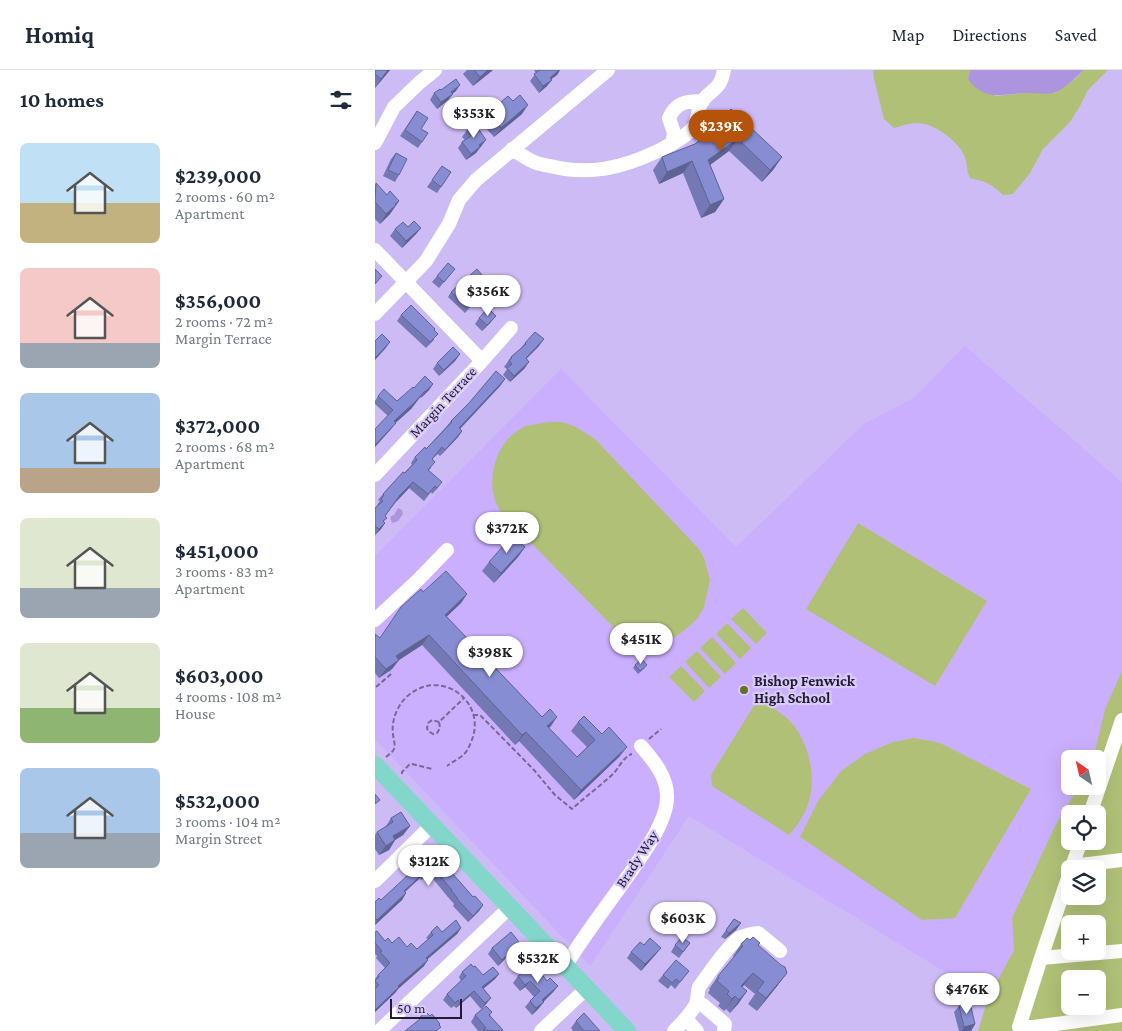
<!DOCTYPE html>
<meta charset="utf-8">
<style>
body{margin:0;font-family:"Crimson Pro",serif;background:#f6f6f7;color:#1f2937;height:100vh;display:flex;flex-direction:column;font-size:19px;white-space:nowrap}
*{box-sizing:border-box;margin:0}
p{font-size:16px;color:#747a83}
.icon{flex:none;width:28px;height:28px;fill:none;stroke:currentColor;stroke-width:2;stroke-linecap:round;stroke-linejoin:round}
.map{position:relative;flex:1;overflow:hidden}
.drawer{display:flex;flex-direction:column;background:#fff;width:375px}
.drawer>*{flex:none}
.needle{width:32px;rotate:326deg}
.controls{position:absolute;left:686px;top:680px;display:grid;gap:10px}
.controls a{display:grid;place-items:center;width:45px;height:45px;border-radius:8px;background:#fff;box-shadow:0 5px 20px #0002;font-size:25px}
.scale{position:absolute;left:15px;bottom:12px;width:72px;box-sizing:border-box;padding-left:5px;border:2px solid #241a35;border-top:0;font-size:14px;line-height:18px;white-space:nowrap;color:#241a35;-webkit-text-stroke:4px #d8cbf7;paint-order:stroke}
.price{position:absolute;translate:-50% -42px;padding:0 11px;border-radius:18px;background:#fff;color:#222;font-size:16px;line-height:32px;filter:drop-shadow(0 1px 2px #0008)}
.price::after{content:'';position:absolute;left:50%;top:30px;width:15px;height:11px;margin-left:-8px;background:inherit;clip-path:polygon(0 0,100% 0,50% 100%)}
.price.on{background:#b45309;color:#fff}
ul{padding:0;list-style:none}
li{display:flex;align-items:center;gap:15px;height:125px;padding:0 20px}
li span{display:grid;place-items:center;flex:none;width:140px;height:100px;border-radius:8px;color:#555}
li>.icon{margin-inline-start:auto}
span .icon{width:60px;height:60px;fill:#fffc;stroke-width:1}
li b{font-size:21px}
h2{display:flex;justify-content:space-between;align-items:center;height:60px;padding:0 20px;font-size:21px}
header{display:flex;align-items:center;gap:30px;box-sizing:border-box;height:70px;padding:0 25px;background:#fff;border-bottom:1px solid #e0e1e3}
header strong{font-size:24px}
nav{display:flex;gap:28px;margin-inline-start:auto;font-size:18px}
main{display:flex;flex:1;min-height:0}
.map>svg:first-child{display:block}
.built{fill:#caaffe}
.green{fill:#b0c177;fill-rule:evenodd}
.water{fill:#ad94df}
.lines{fill:none;stroke-linecap:round;stroke-linejoin:round}
.path{stroke:#776994;stroke-width:2;stroke-dasharray:5 2.5;stroke-linecap:butt}
.minor{stroke:#fff;stroke-width:14}
.major{stroke:#83d7ca;stroke-width:18}
.wall{fill:#7479b5}
.shaded-wall{fill:#5e6393}
.building{fill:#878dd2;stroke:#5e6393}
.poi-dot{fill:#63721e;stroke:#d8cbf7;stroke-width:2}
.labels{text-anchor:middle;dominant-baseline:central;stroke-width:4.5;stroke-linejoin:round;paint-order:stroke}
.street-label{font-size:15px;fill:#241a35;stroke:#d8cbf7}
.poi-label{font-size:15px;font-weight:bold;fill:#241a35;stroke:#d8cbf7;text-anchor:start}
</style>
<header>
<strong>Homiq</strong>
<nav><a>Map</a><a>Directions</a><a>Saved</a></nav>
</header>
<main>
<section class="drawer">
<h2>10 homes<svg class="icon" aria-label="filters" viewBox="0 0 24 24"><path d="M4 7h16M4 17h16"/><circle cx="9" cy="7" r="2"/><circle cx="15" cy="17" r="2"/></svg></h2>
<ul>
<li><span style="background:linear-gradient(#bfe0f5 60%,#c2b280 0)"><svg class="icon" aria-label="home" viewBox="0 0 24 24"><path d="M3 11l9-7 9 7M6 9v11h12V9"/></svg></span><div><b>$239,000</b><p>2 rooms · 60 m²</p><p>Apartment</p></div></li>
<li><span style="background:linear-gradient(#f6c9c9 75%,#9aa5b1 0)"><svg class="icon" aria-label="home" viewBox="0 0 24 24"><path d="M3 11l9-7 9 7M6 9v11h12V9"/></svg></span><div><b>$356,000</b><p>2 rooms · 72 m²</p><p>Margin Terrace</p></div></li>
<li><span style="background:linear-gradient(#a9c7e8 75%,#b9a48a 0)"><svg class="icon" aria-label="home" viewBox="0 0 24 24"><path d="M3 11l9-7 9 7M6 9v11h12V9"/></svg></span><div><b>$372,000</b><p>2 rooms · 68 m²</p><p>Apartment</p></div></li>
<li><span style="background:linear-gradient(#dfe7d0 70%,#9aa5b1 0)"><svg class="icon" aria-label="home" viewBox="0 0 24 24"><path d="M3 11l9-7 9 7M6 9v11h12V9"/></svg></span><div><b>$451,000</b><p>3 rooms · 83 m²</p><p>Apartment</p></div></li>
<li><span style="background:linear-gradient(#dfe7d0 65%,#8fb573 0)"><svg class="icon" aria-label="home" viewBox="0 0 24 24"><path d="M3 11l9-7 9 7M6 9v11h12V9"/></svg></span><div><b>$603,000</b><p>4 rooms · 108 m²</p><p>House</p></div></li>
<li><span style="background:linear-gradient(#a9c7e8 65%,#9aa5b1 0)"><svg class="icon" aria-label="home" viewBox="0 0 24 24"><path d="M3 11l9-7 9 7M6 9v11h12V9"/></svg></span><div><b>$532,000</b><p>3 rooms · 104 m²</p><p>Margin Street</p></div></li>
</ul>
</section>
<div class="map">
<svg width="747" height="961" viewBox="0 0 747 961">
<rect width="100%" height="100%" fill="#cdbbf5"/>
<path class="built" d="M 590,276 L 747,412 L 747,601 L 730,639 L 718,689 L 695,689 L 695,716 L 704,716 L 680,756 L 637,848 L 639,880 L 613,928 L 314,746 L 215,896 L 0,669 L 0,486 L 186,299 L 361,477 L 489,354 L 540,327 Z"/>
<path class="green" d="M 498,0 L 595,0 L 593,9 L 621,26 L 650,23 L 680,23 L 700,9 L 709,0 L 733,0 L 713,20 L 705,36 L 695,52 L 668,79 L 655,103 L 638,124 L 628,125 C 617,114 610,111 595,108 C 591,101 593,93 589,85 C 582,70 559,53 542,53 C 535,53 526,56 519,58 L 509,49 L 499,9 Z
M 175,352 L 186,352 L 199,356 L 220,369 L 324,479 L 329,488 L 335,510 L 329,537 L 323,548 L 311,559 L 300,567 L 290,572 L 278,573 L 267,571 L 253,568 L 241,560 L 125,441 C 124,438 121,434 120,430 C 111,403 124,367 151,356 C 159,354 167,353 175,352 Z
M 483,453 L 612,531 L 560,616 L 431,539 Z
M 368,538 L 392,563 L 381,574 L 356,549 Z
M 352,553 L 376,578 L 365,589 L 341,564 Z
M 337,567 L 361,593 L 350,604 L 325,578 Z
M 322,581 L 346,607 L 334,618 L 310,592 Z
M 306,596 L 330,621 L 319,632 L 294,607 Z
M 747,601 L 747,961 L 603,961 L 613,928 L 639,880 L 637,848 L 680,756 L 704,716 L 722,716 L 722,689 L 718,689 L 730,639 ZM 695,744 L 722,744 L 722,771 L 695,771 ZM 695,799 L 722,799 L 722,826 L 695,826 ZM 695,854 L 722,854 L 722,881 L 695,881 ZM 695,909 L 722,909 L 722,936 L 695,936 Z
M 383,629 C 396,637 411,644 420,657 C 438,683 444,722 426,749 C 423,755 418,760 414,765 L 337,716 L 336,705 Z
M 539,668 L 565,673 L 656,719 L 580,848 L 547,850 L 425,767 L 443,731 L 466,701 L 490,684 L 518,672 Z"/>
<path class="water" d="M 595,0 L 709,0 C 701,7 690,18 681,22 C 675,25 661,23 654,23 C 631,23 609,33 593,9 Z
M 23,438 L 27,440 L 28,444 L 23,451 L 18,453 C 16,452 15,449 16,446 L 19,445 Z"/>
<g class="lines">
<path class="path" d="M 1,617 L 15,605 L 16,603 L 15,601
M 98,645 L 105,645 L 159,700 L 180,725 L 197,739 C 210,727 225,716 238,704 C 244,698 248,687 257,684
M 64,652 L 65,658 L 62,663 L 58,664 L 53,661 L 52,658 L 53,653 L 57,650 L 64,652 L 89,628
M 274,669 L 286,659
M 11,687 C 13,685 18,682 19,679 C 21,676 18,668 18,664 C 16,650 23,633 35,624 C 69,598 113,634 96,672 C 94,677 92,682 88,685 C 84,689 77,692 72,696
M 27,704 L 27,702 L 34,695 L 37,694 L 57,699"/>
<path class="minor" d="M 0,73 L 19,37 L 44,13 L 60,0
M 297,74 L 299,63 L 294,48 C 301,32 312,31 328,31
M 137,79 C 144,83 150,88 157,91 C 162,94 169,95 175,96 C 214,106 247,98 283,81 C 295,75 309,68 318,58 C 324,52 321,39 328,30 C 339,17 345,20 349,0
M 0,180 L 107,291
M 0,244 L 51,191 L 74,154 L 84,130 L 101,110 L 233,0
M 0,405 L 107,291 L 136,258
M 0,550 L 44,509 L 72,480
M 715,744 L 747,650
M 697,796 L 747,790
M 696,799 L 706,771
M 695,802 L 666,888 L 644,957 L 659,957 L 747,945
M 0,811 L 57,755
M 666,888 L 747,881
M 191,895 C 207,869 225,845 243,820 C 259,797 293,754 292,726 C 292,706 278,690 266,676
M 322,932 L 328,935 L 350,954 L 349,961
M 311,949 L 322,961
M 4,961 L 135,837
M 166,961 L 212,918
M 299,961 C 307,953 315,945 321,934 C 323,929 322,923 324,917 C 333,905 352,876 364,868 C 370,865 376,864 383,863 L 405,881"/>
<path class="major" d="M 0,695 L 252,961"/>
</g>
<path class="wall" d="M 0,0 L 15,0 L 0,18 Z
M 92,0 L 118,0 L 98,16 L 88,4 Z
M 159,0 L 185,0 L 182,5 L 176,9 L 172,16 L 164,23 L 155,11 L 161,3 Z
M 66,20 L 81,21 L 78,23 L 73,30 L 62,39 L 55,30 L 59,23 Z
M 138,31 L 147,44 L 119,67 L 110,57 L 117,47 L 120,44 L 118,42 L 125,33 Z
M 42,41 L 46,59 L 53,63 L 43,78 L 25,66 Z
M 344,51 L 407,87 L 398,100 L 387,112 L 354,81 L 335,95 L 349,129 L 340,142 L 326,148 L 308,103 L 284,114 L 278,100 L 287,87 L 320,74 L 337,61 Z
M 92,60 L 107,76 L 104,78 L 101,83 L 91,90 L 83,78 L 87,72 L 90,70 L 87,67 Z
M 21,83 L 24,105 L 20,112 L 8,106 L 16,89 Z
M 67,96 L 76,102 L 62,123 L 52,117 Z
M 0,114 L 12,125 L 24,131 L 15,144 L 5,154 L 0,149 Z
M 33,157 L 46,158 L 41,164 L 27,178 L 15,166 L 20,159 Z
M 75,205 L 64,218 L 57,212 L 62,206 Z
M 103,210 L 91,221 L 97,235 L 90,243 L 73,227 L 76,222 Z
M 26,245 L 59,260 L 59,270 L 51,278 L 22,251 Z
M 104,248 L 116,252 L 107,261 L 100,254 Z
M 150,273 L 164,276 L 151,289 L 150,298 L 135,312 L 128,305 L 132,299 L 129,297 L 136,287 L 146,278 Z
M 85,284 L 80,291 L 64,306 L 58,299 L 62,293 Z
M 58,314 L 54,320 L 46,328 L 45,327 L 36,339 L 20,353 L 16,359 L 0,377 L 0,359 L 13,346 L 0,334 L 0,331 L 3,326 L 22,331 L 39,318 Z
M 126,315 L 85,359 L 87,361 L 83,367 L 65,386 L 63,384 L 57,389 L 56,398 L 54,400 L 63,418 L 57,424 L 56,422 L 49,431 L 34,418 L 21,432 L 10,446 L 9,452 L 10,453 L 6,459 L 0,465 L 0,438 L 3,436 L 2,435 L 5,431 L 3,430 L 8,424 L 37,395 L 36,393 L 40,387 L 51,379 L 71,357 L 76,351 Z
M 150,477 L 143,487 L 119,513 L 107,501 L 114,492 Z
M 48,522 L 92,524 L 86,533 L 71,547 L 176,656 L 174,658 L 202,687 L 212,677 L 196,661 L 203,652 L 245,686 L 199,730 L 144,671 L 140,675 L 47,575 L 24,590 L 17,599 L 4,608 L 0,603 L 0,565 L 5,568 Z
M 260,595 L 270,598 L 263,604 L 258,598 Z
M 16,748 L 35,756 L 28,765 L 20,770 L 14,780 L 4,785 L 0,779 L 0,765 L 2,762 L 10,758 Z
M 66,791 L 98,827 L 108,835 L 104,841 L 93,852 L 78,836 L 79,834 L 72,826 L 54,804 L 46,810 L 45,808 L 30,822 L 31,823 L 27,830 L 0,855 L 0,832 L 6,830 Z
M 359,849 L 366,853 L 361,860 L 350,869 L 346,867 Z
M 86,858 L 82,864 L 52,889 L 49,896 L 23,919 L 20,923 L 0,942 L 0,909 L 3,905 L 10,898 L 1,888 L 2,886 L 0,884 L 0,862 L 10,871 L 42,879 L 53,869 L 51,868 L 56,862 L 67,862 Z
M 144,872 L 140,879 L 134,884 L 129,890 L 123,896 L 113,884 L 117,878 Z
M 315,873 L 304,888 L 296,882 L 300,875 Z
M 366,874 L 383,876 L 403,915 L 382,941 L 373,934 L 380,924 L 369,915 L 367,917 L 372,921 L 363,934 L 355,943 L 351,939 L 349,941 L 343,936 L 345,933 L 333,923 L 335,920 L 334,919 L 343,906 L 359,887 L 358,886 Z
M 269,875 L 286,878 L 281,884 L 266,901 L 252,888 L 256,882 Z
M 98,897 L 108,905 L 124,904 L 120,909 L 108,919 L 112,933 L 106,939 L 95,926 L 81,938 L 79,936 L 76,938 L 68,930 L 72,924 L 86,911 L 84,907 L 87,902 Z
M 314,901 L 300,919 L 296,915 L 293,919 L 283,911 L 288,905 Z
M 143,906 L 172,911 L 183,916 L 178,922 L 168,932 L 164,938 L 157,945 L 150,937 L 155,931 L 159,927 L 150,917 L 145,921 L 138,913 Z
M 584,936 L 600,954 L 596,961 L 584,961 L 579,942 Z
M 117,942 L 115,945 L 127,961 L 103,961 L 96,952 L 100,945 Z
M 201,951 L 225,961 L 198,961 L 196,958 Z"/>
<path class="shaded-wall" d="M 13,0 L 15,0 L 0,18 L 6,9 Z
M 113,0 L 118,0 L 98,16 L 105,7 Z
M 184,0 L 185,0 L 182,5 L 170,14 L 175,8 Z
M 177,10 L 172,16 L 164,23 L 168,16 Z
M 85,15 L 81,21 L 72,28 L 76,22 Z
M 78,24 L 73,30 L 62,39 L 66,32 Z
M 153,35 L 147,44 L 119,67 L 126,58 Z
M 363,69 L 354,81 L 324,103 L 333,90 Z
M 111,70 L 101,83 L 91,90 L 96,84 L 104,75 Z
M 407,87 L 398,100 L 387,112 L 395,100 Z
M 317,91 L 308,103 L 284,114 L 292,102 Z
M 349,129 L 340,142 L 326,148 L 335,135 Z
M 24,131 L 15,144 L 5,154 L 11,144 Z
M 46,158 L 41,164 L 27,178 L 31,171 Z
M 107,205 L 103,210 L 87,225 L 90,220 Z
M 121,246 L 116,252 L 107,261 L 112,255 Z
M 169,269 L 164,276 L 146,294 L 151,288 Z
M 15,272 L 10,279 L 0,290 L 0,288 Z
M 85,284 L 80,291 L 64,306 L 69,300 Z
M 154,292 L 150,298 L 135,312 L 139,306 Z
M 130,309 L 126,315 L 80,364 L 84,358 Z
M 58,314 L 54,320 L 46,328 L 50,322 Z
M 50,321 L 36,339 L 15,358 L 19,351 Z
M 21,353 L 16,359 L 0,377 L 0,375 Z
M 87,361 L 83,367 L 65,386 L 70,380 Z
M 38,412 L 34,418 L 21,432 L 25,425 Z
M 10,453 L 6,459 L 0,465 L 4,459 Z
M 150,477 L 143,487 L 119,513 L 126,503 Z
M 92,524 L 86,533 L 63,555 L 70,545 Z
M 54,565 L 47,575 L 24,590 L 17,599 L 4,608 L 11,599 L 21,586 Z
M 182,647 L 176,656 L 166,666 L 172,656 Z
M 151,662 L 144,671 L 140,675 L 147,665 Z
M 252,677 L 245,686 L 199,730 L 206,720 Z
M 35,756 L 28,765 L 20,770 L 14,780 L 4,785 L 18,766 Z
M 58,798 L 54,804 L 46,810 L 51,804 Z
M 50,802 L 45,808 L 24,827 L 29,821 Z
M 31,823 L 27,830 L 0,855 L 2,850 Z
M 108,835 L 104,841 L 93,852 L 98,846 Z
M 366,853 L 361,860 L 350,869 L 354,863 Z
M 86,858 L 82,864 L 47,894 L 51,888 Z
M 144,872 L 140,879 L 128,889 L 132,883 Z
M 286,878 L 281,884 L 266,901 L 270,894 Z
M 134,884 L 129,890 L 123,896 L 127,890 Z
M 53,890 L 49,896 L 23,919 L 20,923 L 0,942 L 0,940 L 23,916 Z
M 378,903 L 369,915 L 349,941 L 366,916 Z
M 412,903 L 403,915 L 382,941 L 391,928 Z
M 124,904 L 120,909 L 103,923 L 107,917 Z
M 155,911 L 150,917 L 145,921 L 150,915 Z
M 183,916 L 178,922 L 163,937 L 167,930 Z
M 99,921 L 95,926 L 81,938 L 85,933 Z
M 372,921 L 363,934 L 355,943 L 364,930 Z
M 116,928 L 112,933 L 106,939 L 110,933 Z
M 169,932 L 164,938 L 157,945 L 161,938 Z
M 600,954 L 596,961 L 587,961 L 589,957 Z"/>
<path class="building" d="M 0,0 L 13,0 L 6,9 L 0,4 Z
M 99,0 L 113,0 L 105,7 Z
M 165,0 L 184,0 L 175,8 L 177,10 L 168,16 L 159,4 Z
M 81,9 L 85,15 L 76,22 L 78,24 L 66,32 L 59,23 L 65,19 L 66,20 Z
M 145,25 L 153,35 L 126,58 L 117,47 L 129,37 L 125,33 L 133,26 L 138,31 Z
M 356,39 L 407,87 L 395,100 L 363,69 L 333,90 L 349,129 L 335,135 L 317,91 L 292,102 L 287,87 L 320,74 L 347,54 L 344,51 Z
M 42,41 L 53,48 L 46,59 L 53,63 L 47,72 L 30,60 Z
M 100,54 L 111,70 L 104,75 L 105,77 L 96,84 L 87,72 L 96,66 L 92,60 Z
M 21,83 L 32,89 L 24,105 L 13,100 Z
M 67,96 L 76,102 L 66,117 L 57,110 Z
M 1,113 L 12,125 L 15,121 L 24,131 L 20,134 L 21,135 L 11,144 L 0,132 Z
M 39,151 L 46,158 L 31,171 L 20,159 L 28,152 L 33,157 Z
M 73,193 L 80,199 L 69,212 L 62,206 Z
M 0,199 L 7,206 L 0,214 Z
M 102,199 L 107,205 L 90,220 L 101,229 L 93,237 L 76,222 Z
M 36,235 L 60,259 L 59,260 L 63,264 L 55,272 L 26,245 Z
M 113,238 L 121,246 L 112,255 L 104,248 Z
M 160,262 L 169,269 L 151,288 L 154,292 L 139,306 L 132,298 L 137,294 L 134,290 L 137,288 L 136,287 L 151,274 L 150,273 Z
M 7,264 L 15,272 L 0,288 L 0,271 Z
M 78,277 L 85,284 L 69,300 L 62,293 Z
M 121,301 L 130,309 L 84,358 L 87,361 L 70,380 L 67,377 L 57,389 L 60,392 L 53,400 L 67,412 L 62,418 L 60,416 L 53,424 L 38,412 L 25,425 L 10,446 L 12,448 L 8,451 L 10,453 L 4,459 L 0,456 L 0,438 L 8,431 L 6,429 L 9,425 L 8,424 L 28,402 L 30,403 L 42,390 L 40,387 L 50,377 L 51,379 L 77,352 L 76,351 L 94,333 Z
M 50,306 L 58,314 L 50,322 L 50,321 L 40,332 L 19,351 L 21,353 L 0,375 L 0,359 L 18,340 L 3,326 L 9,319 L 22,331 L 38,317 L 39,318 Z
M 137,466 L 150,477 L 126,503 L 114,492 Z
M 71,501 L 92,524 L 70,545 L 167,647 L 175,639 L 182,647 L 172,656 L 202,687 L 220,670 L 203,652 L 209,646 L 227,664 L 234,657 L 252,677 L 206,720 L 151,662 L 147,665 L 54,565 L 21,586 L 24,590 L 11,599 L 0,587 L 0,564 L 5,568 L 26,537 L 46,519 L 48,522 Z
M 267,589 L 272,595 L 265,601 L 260,595 Z
M 0,724 L 5,730 L 0,734 Z
M 26,742 L 35,756 L 18,766 L 20,770 L 11,776 L 2,762 L 18,752 L 16,748 Z
M 59,781 L 67,790 L 66,791 L 85,812 L 98,827 L 100,826 L 108,835 L 98,846 L 82,829 L 83,829 L 76,820 L 77,820 L 58,798 L 51,804 L 50,802 L 29,821 L 31,823 L 2,850 L 0,848 L 0,832 L 4,828 L 6,830 Z
M 359,849 L 366,853 L 354,863 L 351,860 Z
M 81,850 L 86,858 L 51,888 L 53,890 L 23,916 L 24,917 L 0,940 L 0,919 L 4,915 L 0,911 L 4,907 L 3,905 L 15,893 L 5,882 L 7,881 L 0,873 L 0,862 L 2,861 L 10,871 L 13,868 L 17,873 L 24,867 L 32,877 L 36,873 L 42,879 L 58,865 L 56,862 L 62,856 L 67,862 Z
M 136,862 L 144,872 L 132,883 L 134,884 L 127,890 L 117,878 Z
M 307,867 L 315,873 L 308,882 L 300,875 Z
M 378,867 L 385,873 L 383,875 L 406,895 L 410,897 L 412,903 L 391,928 L 382,921 L 389,912 L 378,903 L 366,916 L 372,921 L 364,930 L 360,926 L 357,929 L 352,924 L 354,921 L 342,911 L 344,908 L 343,906 L 368,876 L 366,874 L 372,868 L 375,870 Z
M 275,868 L 286,878 L 270,894 L 256,882 L 265,872 L 269,875 Z
M 301,890 L 314,901 L 305,912 L 301,909 L 297,913 L 288,905 Z
M 158,893 L 172,911 L 175,908 L 183,916 L 167,930 L 169,932 L 161,938 L 155,931 L 165,921 L 155,911 L 150,915 L 143,906 Z
M 96,894 L 98,897 L 100,896 L 108,905 L 118,897 L 124,904 L 107,917 L 116,928 L 110,933 L 99,921 L 85,933 L 83,930 L 80,933 L 72,924 L 91,906 L 87,902 Z
M 595,933 L 600,954 L 589,957 L 584,936 Z
M 111,936 L 117,942 L 114,945 L 128,960 L 126,961 L 108,960 L 111,958 L 100,945 Z
M 51,942 L 55,946 L 57,944 L 65,954 L 64,955 L 66,957 L 61,961 L 30,961 L 45,949 L 44,948 Z
M 209,943 L 225,961 L 209,961 L 201,951 Z"/>
<circle class="poi-dot" cx="369" cy="620" r="5"/>
<g class="labels">
<g class="street-label">
<text transform="translate(68 332) rotate(-47)">Margin Terrace</text>
<text transform="translate(262 789) rotate(-57)">Brady Way</text>
</g>
<g class="poi-label">
<text x="379" y="611">Bishop Fenwick<tspan x="379" dy="17">High School</tspan></text>
</g>
</g>
</svg>
<div class="controls">
<a><svg class="needle" viewBox="-14 -14 28 28"><path d="M0-13l5 13h-10z" fill="#e53935"/><path d="M0 13l5-13h-10z" fill="#747a83"/></svg></a>
<a><svg class="icon" aria-label="locate" viewBox="0 0 24 24"><circle cx="12" cy="12" r="6"/><path d="M12 2v4M12 18v4M2 12h4M18 12h4"/></svg></a>
<a><svg class="icon" aria-label="layers" viewBox="0 0 24 24"><path d="M12 4l9 5-9 5-9-5zM3 14l9 5 9-5"/></svg></a>
<a>+</a>
<a>−</a>
</div>
<div class="scale">50 m</div>
<b class="price" style="left:99px;top:69px">$353K</b>
<b class="price on" style="left:346px;top:82px">$239K</b>
<b class="price" style="left:113px;top:247px">$356K</b>
<b class="price" style="left:132px;top:484px">$372K</b>
<b class="price" style="left:266px;top:595px">$451K</b>
<b class="price" style="left:115px;top:608px">$398K</b>
<b class="price" style="left:54px;top:817px">$312K</b>
<b class="price" style="left:308px;top:874px">$603K</b>
<b class="price" style="left:163px;top:914px">$532K</b>
<b class="price" style="left:592px;top:945px">$476K</b>
</div>
</main>
